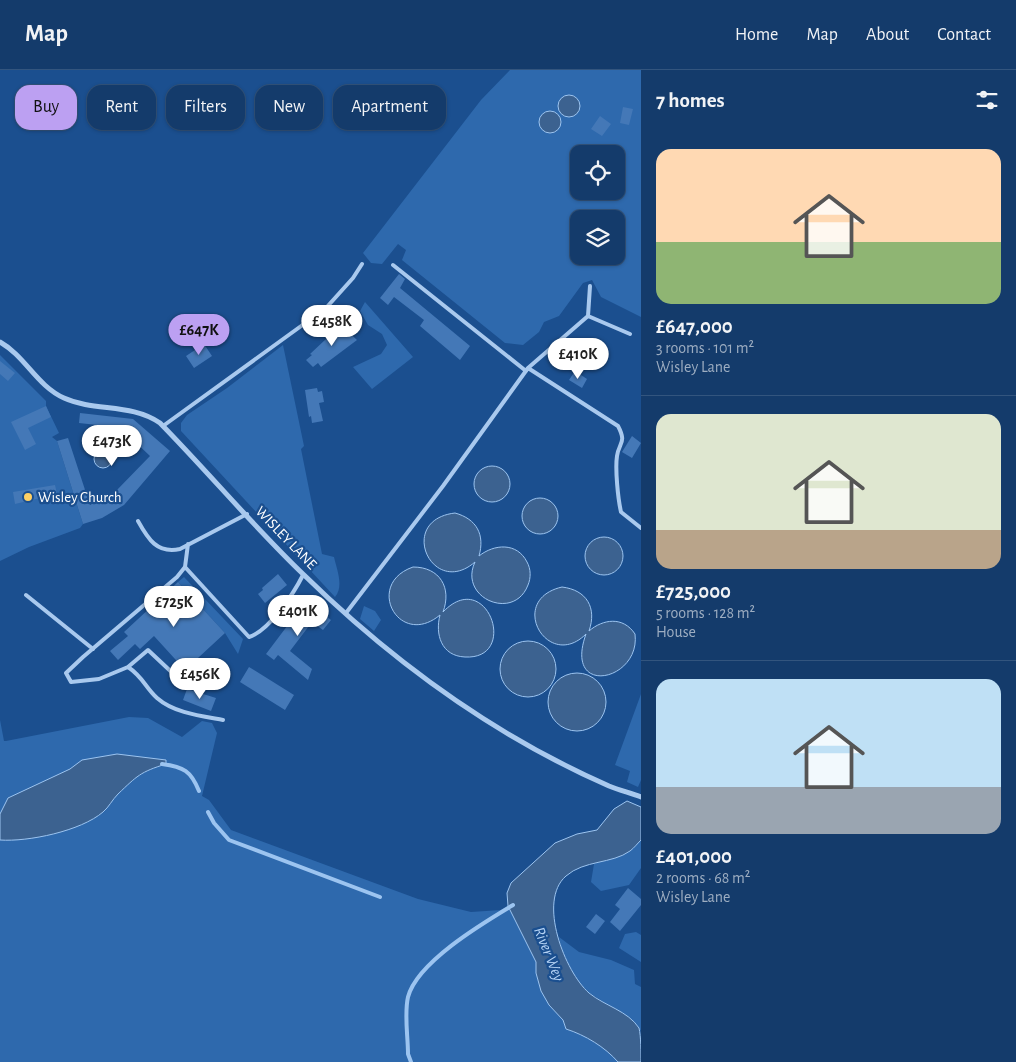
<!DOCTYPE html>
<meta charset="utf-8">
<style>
body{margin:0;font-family:"Alegreya Sans",sans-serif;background:#1d4271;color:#f1f3f6;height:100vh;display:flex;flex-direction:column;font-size:19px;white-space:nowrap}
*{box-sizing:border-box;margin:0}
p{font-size:16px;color:#9dadc1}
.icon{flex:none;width:28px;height:28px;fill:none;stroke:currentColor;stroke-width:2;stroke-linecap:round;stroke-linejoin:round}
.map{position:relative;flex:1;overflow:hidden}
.sheet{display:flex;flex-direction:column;background:#143b6b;width:375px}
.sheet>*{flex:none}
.top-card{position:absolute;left:15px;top:15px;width:475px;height:45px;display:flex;gap:10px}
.tools{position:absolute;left:570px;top:75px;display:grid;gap:10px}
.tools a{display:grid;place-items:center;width:55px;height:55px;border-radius:10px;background:#143b6b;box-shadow:0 1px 4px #0004,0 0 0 1px #33557e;font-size:25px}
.price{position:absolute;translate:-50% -42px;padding:0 11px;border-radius:18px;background:#fff;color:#222;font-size:16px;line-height:32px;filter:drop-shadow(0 1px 2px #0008)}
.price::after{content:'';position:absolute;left:50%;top:30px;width:15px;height:11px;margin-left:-8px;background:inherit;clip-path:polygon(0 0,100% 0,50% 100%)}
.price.selected{background:#bca0f2;color:#111}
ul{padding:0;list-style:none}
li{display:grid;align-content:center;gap:10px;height:265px;padding:0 15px}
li+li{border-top:1px solid #33557e}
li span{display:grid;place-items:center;height:155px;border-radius:15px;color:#555}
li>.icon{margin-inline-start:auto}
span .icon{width:90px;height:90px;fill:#fffc;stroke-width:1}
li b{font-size:21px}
h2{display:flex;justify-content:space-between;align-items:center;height:60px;padding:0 15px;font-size:21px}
.pill{padding:0 18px;border-radius:15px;background:#143b6b;box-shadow:0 1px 4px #0004,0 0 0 1px #33557e;font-size:18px;line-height:45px}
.pill.selected{background:#bca0f2;color:#111}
header{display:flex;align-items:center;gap:30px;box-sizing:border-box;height:70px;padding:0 25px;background:#143b6b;border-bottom:1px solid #33557e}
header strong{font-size:24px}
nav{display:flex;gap:28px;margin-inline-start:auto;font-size:18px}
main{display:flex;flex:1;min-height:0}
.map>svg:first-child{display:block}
.green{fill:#2e69ad;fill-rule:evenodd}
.water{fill:#3c6290;stroke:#9cc4f0}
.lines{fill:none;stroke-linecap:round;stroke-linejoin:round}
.stream{stroke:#9cc4f0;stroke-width:4}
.building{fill:#4478b7}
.lane{stroke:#a9c9ee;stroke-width:4}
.street{stroke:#a9c9ee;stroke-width:5}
.poi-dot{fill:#ffd166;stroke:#1b4f8f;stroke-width:2}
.labels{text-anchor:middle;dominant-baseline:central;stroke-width:4.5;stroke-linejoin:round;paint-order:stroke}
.poi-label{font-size:15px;fill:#fff;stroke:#1b4f8f;text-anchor:start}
.street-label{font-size:15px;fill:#fff;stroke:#1b4f8f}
.water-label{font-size:16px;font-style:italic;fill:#b5d3f5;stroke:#1b4f8f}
</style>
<header>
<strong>Map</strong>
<nav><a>Home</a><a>Map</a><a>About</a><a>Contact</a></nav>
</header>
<main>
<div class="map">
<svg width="641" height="992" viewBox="0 0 641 992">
<rect width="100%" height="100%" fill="#1b4f8f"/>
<path class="green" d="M 510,0 L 641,0 L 641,247 L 601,227 L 592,210 L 583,213 L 559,246 L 544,252 L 539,262 L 523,275 L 505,273 L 402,190 L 406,180 L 398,174 L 382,194 L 371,193 L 363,183 L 481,30 ZM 579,84 L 616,84 L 616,121 L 579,121 ZM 579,149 L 616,149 L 616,186 L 579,186 Z
M 365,232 L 413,287 L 372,319 L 353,297 L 381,284 L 387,275 L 382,264 L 368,255 L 360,241 Z
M 283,275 L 304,376 L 301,379 L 322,484 L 334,487 C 337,500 344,516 335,527 L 181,361 L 181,353 L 187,345 L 227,318 Z
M 0,285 L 46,331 L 46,336 L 59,363 L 52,367 L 57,371 L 83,454 L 80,458 L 29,477 L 0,491 Z
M 184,507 L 243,569 L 238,584 L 225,563 L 178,512 Z
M 364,536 L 375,541 L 381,550 L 374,561 L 360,549 Z
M 641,624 L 641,710 L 638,717 L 627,712 L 630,701 L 615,695 Z
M 129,647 L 148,648 L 182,667 L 202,651 L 212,653 L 217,663 L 202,726 L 209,730 L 231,760 L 418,829 L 471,842 L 501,840 L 508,836 L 536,892 L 536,903 L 549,935 L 563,950 L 566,959 C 585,965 605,977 618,992 L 0,992 L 0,650 L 4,671 L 6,671 Z
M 641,770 L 641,798 L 629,815 L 601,821 L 591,812 L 594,794 L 629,782 Z
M 636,862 L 641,865 L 641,892 L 619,878 L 625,864 Z
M 559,867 L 579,882 L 611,890 L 634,900 L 635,914 L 641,917 L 641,961 C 628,943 608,936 591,924 C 573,911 563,888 559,867 Z"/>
<path class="water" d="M558 36a11 11 0 1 1 22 0a11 11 0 1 1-22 0Z
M539 52a11 11 0 1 1 22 0a11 11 0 1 1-22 0Z
M94 389a9 9 0 1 1 18 0a9 9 0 1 1-18 0Z
M474 414a18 18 0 1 1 36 0a18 18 0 1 1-36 0Z
M522 446a18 18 0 1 1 36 0a18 18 0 1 1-36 0Z
M 455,443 C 477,449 485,465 479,486 C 494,474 517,472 527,492 C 531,499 531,508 528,515 C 514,552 458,528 475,492 C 432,529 396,450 455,443 Z
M585 486a19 19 0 1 1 38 0a19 19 0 1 1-38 0Z
M 413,497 C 440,497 452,518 443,542 C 487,496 520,590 465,587 C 441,586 435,564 440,545 C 399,579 364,514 413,497 Z
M 562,517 C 587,520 597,538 589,561 C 603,549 623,546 635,564 C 641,611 563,628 586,564 C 548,602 506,530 562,517 Z
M500 599a28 28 0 1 1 56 0a28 28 0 1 1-56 0Z
M548 632a29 29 0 1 1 58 0a29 29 0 1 1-58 0Z
M 117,684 L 166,690 L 166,694 C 140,702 137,706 118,724 C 112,730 109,737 103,742 C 81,761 28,772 0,770 L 0,744 L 8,728 L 70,699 L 82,690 Z
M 627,731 L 641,737 L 641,770 C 637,774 634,778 630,781 C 612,794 584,790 566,806 C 537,831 565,902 589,923 C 605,936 628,941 639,958 C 641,966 641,983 641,992 L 618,992 C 605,977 585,965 566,959 L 563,950 L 549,935 L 541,921 L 536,903 L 536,892 L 508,836 L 507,823 L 511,813 L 555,773 L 577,764 L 597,760 L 614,739 Z"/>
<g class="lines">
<path class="stream" d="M 162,694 C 184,697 191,701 199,721
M 208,742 L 214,753 L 229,770 L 380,827
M 411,992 L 408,984 C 408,966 404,944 408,927 C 417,892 483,853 513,835"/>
</g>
<path class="building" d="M 623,37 L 633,39 L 629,55 L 620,53 Z
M 600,46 L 611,54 L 602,66 L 591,59 Z
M 399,204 L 405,209 L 400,218 L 470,276 L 460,290 L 420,256 L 424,250 L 394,227 L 388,235 L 380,228 Z
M 341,255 L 357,270 L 321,297 L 318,293 L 313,297 L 306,290 L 312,285 L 310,284 Z
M 204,274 L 212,286 L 194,298 L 186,286 Z
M 0,291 L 15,303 L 8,311 L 0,304 Z
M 575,301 L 587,309 L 582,318 L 569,310 Z
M 317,318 L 318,322 L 322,321 L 324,332 L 319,333 L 323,351 L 312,353 L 311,346 L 309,347 L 305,320 Z
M 46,336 L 51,347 L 28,358 L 36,374 L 25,380 L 11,352 Z
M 80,343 L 133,349 L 170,381 L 124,435 L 102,448 L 83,454 L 57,371 L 68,368 L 90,435 L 116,421 L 150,386 L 128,365 L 124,364 L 124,358 L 79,353 Z
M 632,366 L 641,373 L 632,388 L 622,382 Z
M 55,415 L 57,424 L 15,434 L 13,422 Z
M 278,504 L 287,515 L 265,533 L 258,524 L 263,520 L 262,518 Z
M 178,512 L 225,563 L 185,600 L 154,566 L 140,579 L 135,574 L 118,590 L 110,581 L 128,566 L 124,562 Z
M 306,531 L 331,550 L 323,560 L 312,552 L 290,581 L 312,599 L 308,610 L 278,585 L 274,590 L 266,584 Z
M 249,597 L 294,625 L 285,640 L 240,612 Z
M 187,619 L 216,628 L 211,641 L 183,630 Z
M 628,818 L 641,829 L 641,835 L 620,861 L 610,852 L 620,839 L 615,835 Z
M 596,844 L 605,851 L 595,864 L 586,857 Z"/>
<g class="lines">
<path class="lane" d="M 393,195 L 526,301
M 588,246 L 590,216
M 528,298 L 618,356 C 627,373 619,372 617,386 C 615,399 618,429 621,442 L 641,458
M 163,356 L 326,238 L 353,208 L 362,194
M 138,451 C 148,469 157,484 180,479 L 247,444
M 188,474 L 185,497 L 177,507 L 83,587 L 66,603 L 71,612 L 99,609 L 128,597 C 143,607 145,617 157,628 C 174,643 201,646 223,650
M 185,497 L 249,567 C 269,561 294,523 303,505
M 26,525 L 93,579
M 346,543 L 443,416 L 528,298 L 588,246 L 630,264
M 128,597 L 148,580 L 180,610 L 203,620"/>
<path class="street" d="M 0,272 C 25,286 37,316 64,328 C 95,342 131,333 160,353 C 209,403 253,456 303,504 C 392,591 495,666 609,716 C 619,720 630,723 641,727"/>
</g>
<circle class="poi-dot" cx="28" cy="427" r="5"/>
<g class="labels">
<g class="poi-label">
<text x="38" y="427">Wisley Church</text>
</g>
<g class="street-label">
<text transform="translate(286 468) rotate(46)">WISLEY LANE</text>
</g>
<g class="water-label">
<text transform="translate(549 884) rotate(68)">River Wey</text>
</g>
</g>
</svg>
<div class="tools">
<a><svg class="icon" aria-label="locate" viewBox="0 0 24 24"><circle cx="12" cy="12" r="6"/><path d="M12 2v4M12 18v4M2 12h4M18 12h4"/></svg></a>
<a><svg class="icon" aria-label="layers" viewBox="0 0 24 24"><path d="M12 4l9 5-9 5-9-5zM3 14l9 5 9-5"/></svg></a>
</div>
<b class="price" style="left:332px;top:277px">£458K</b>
<b class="price selected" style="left:199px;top:286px">£647K</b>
<b class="price" style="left:578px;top:310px">£410K</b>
<b class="price" style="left:112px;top:397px">£473K</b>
<b class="price" style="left:174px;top:558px">£725K</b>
<b class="price" style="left:298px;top:567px">£401K</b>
<b class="price" style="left:200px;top:630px">£456K</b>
<div class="top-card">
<a class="pill selected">Buy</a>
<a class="pill">Rent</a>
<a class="pill">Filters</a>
<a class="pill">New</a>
<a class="pill">Apartment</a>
</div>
</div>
<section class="sheet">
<h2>7 homes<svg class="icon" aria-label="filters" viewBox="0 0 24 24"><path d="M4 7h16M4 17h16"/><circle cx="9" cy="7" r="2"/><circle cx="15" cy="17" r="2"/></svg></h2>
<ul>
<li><span style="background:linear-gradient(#ffd9b3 60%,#8fb573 0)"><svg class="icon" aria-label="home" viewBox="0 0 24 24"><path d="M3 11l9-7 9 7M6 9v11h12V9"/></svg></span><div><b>£647,000</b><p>3 rooms · 101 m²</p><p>Wisley Lane</p></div></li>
<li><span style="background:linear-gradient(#dfe7d0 75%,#b9a48a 0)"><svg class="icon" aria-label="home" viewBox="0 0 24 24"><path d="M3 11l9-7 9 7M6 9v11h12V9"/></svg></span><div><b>£725,000</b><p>5 rooms · 128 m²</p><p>House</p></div></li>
<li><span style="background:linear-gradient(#bfe0f5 70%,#9aa5b1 0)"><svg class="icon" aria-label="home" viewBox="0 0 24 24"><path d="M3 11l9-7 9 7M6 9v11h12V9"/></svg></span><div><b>£401,000</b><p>2 rooms · 68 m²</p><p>Wisley Lane</p></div></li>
</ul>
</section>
</main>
